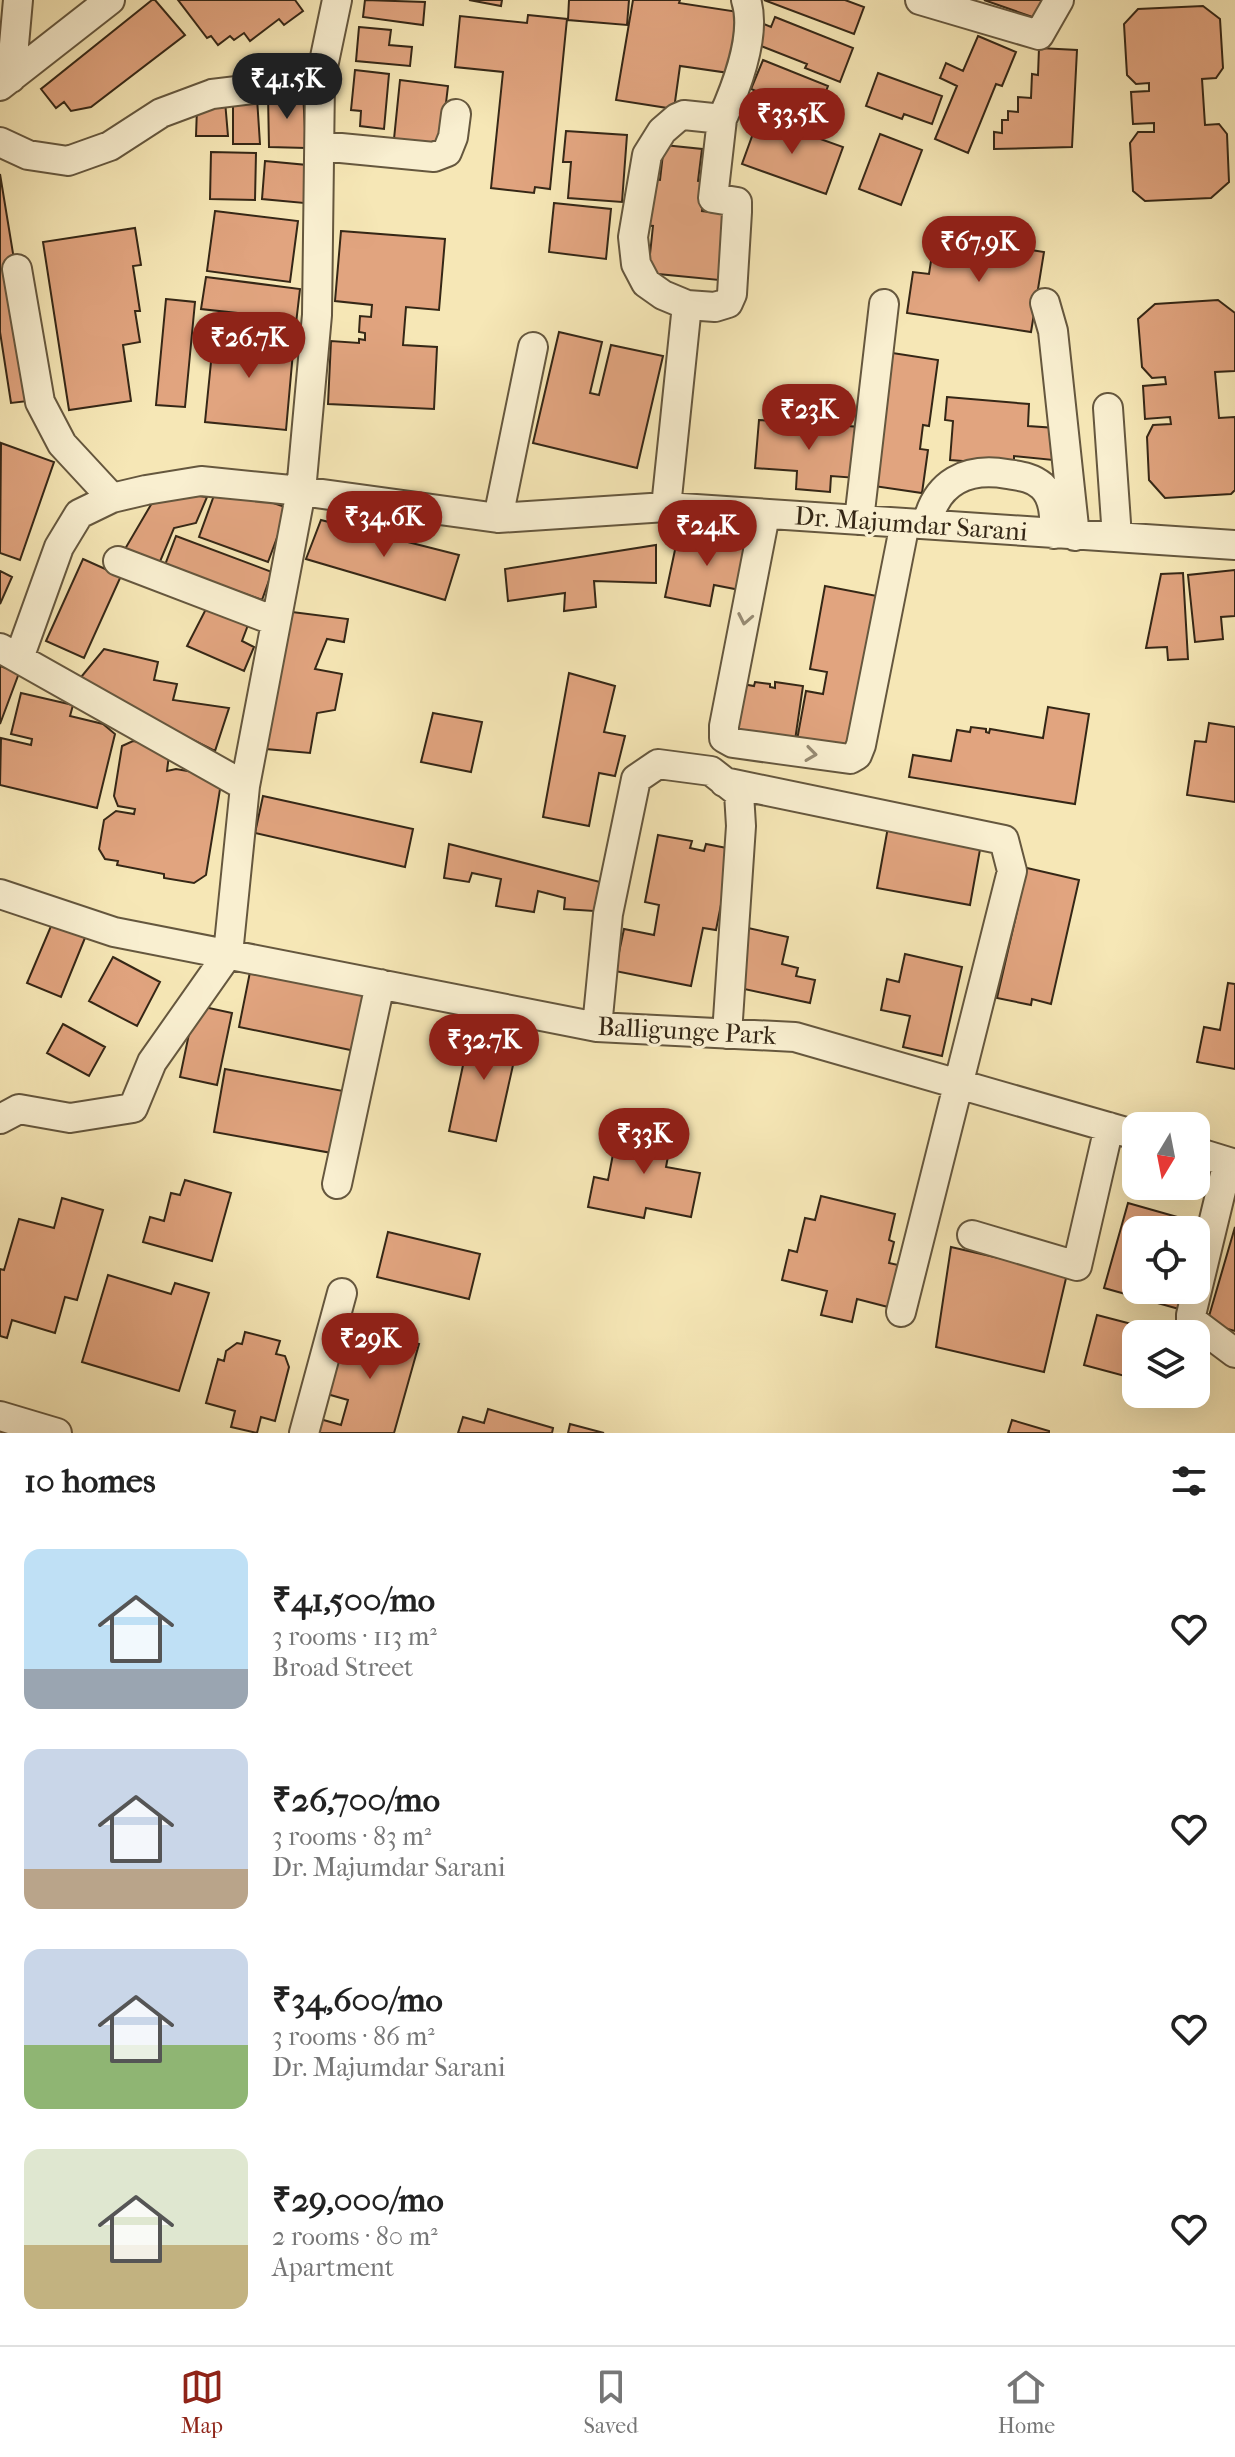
<!DOCTYPE html>
<meta charset="utf-8">
<style>
body{margin:0;font-family:"IM FELL French Canon",serif;background:#f2f2f2;color:#222;height:100vh;display:flex;flex-direction:column;font-size:30px;white-space:nowrap}
*{box-sizing:border-box;margin:0}
p{font-size:26px;color:#767676}
.icon{flex:none;width:44px;height:44px;fill:none;stroke:currentColor;stroke-width:2;stroke-linecap:round;stroke-linejoin:round}
.map{position:relative;height:1433px;overflow:hidden}
.panel{display:flex;flex-direction:column;background:#fff;flex:1}
.panel>*{flex:none}
.needle{width:52px;rotate:190deg}
.fabs{position:absolute;left:1122px;top:1112px;display:grid;gap:16px}
.fabs a{display:grid;place-items:center;width:88px;height:88px;border-radius:16px;background:#fff;box-shadow:0 8px 32px #0002;font-size:40px}
.price{position:absolute;translate:-50% -68px;padding:0 18px;border-radius:28px;background:#8f2418;color:#fff;font-size:26px;line-height:52px;filter:drop-shadow(0 2px 4px #0008)}
.price::after{content:'';position:absolute;left:50%;top:48px;width:24px;height:18px;margin-left:-12px;background:inherit;clip-path:polygon(0 0,100% 0,50% 100%)}
.price.selected{background:#222;color:#fff}
ul{padding:0;list-style:none}
li{display:flex;align-items:center;gap:24px;height:200px;padding:0 24px}
li span{display:grid;place-items:center;flex:none;width:224px;height:160px;border-radius:16px;color:#555}
li>.icon{margin-inline-start:auto}
span .icon{width:96px;height:96px;fill:#fffc;stroke-width:1}
li b{font-size:34px}
h2{display:flex;justify-content:space-between;align-items:center;height:96px;padding:0 24px;font-size:34px}
.menu{display:flex;justify-content:space-around;align-items:center;height:112px;border-top:2px solid #e0e0e0;background:#fff;font-size:22px;color:#767676}
.menu a{display:grid;justify-items:center;gap:4px}
.menu .selected{color:#8f2418}
.map>svg:first-child{display:block}
.building{fill:#e1a47f;stroke:#352716;stroke-width:2}
.lines{fill:none;stroke-linecap:round;stroke-linejoin:round}
.minor-casing{stroke:#65573e;stroke-width:32}
.minor{stroke:#f9efd0;stroke-width:28}
.oneway{stroke:#978b73}
.labels{text-anchor:middle;dominant-baseline:central;stroke-width:7;stroke-linejoin:round;paint-order:stroke}
.street-label{font-size:26px;fill:#352716;stroke:#f9efd0}
</style>
<div class="map">
<svg width="1235" height="1433" viewBox="0 0 1235 1433">
<rect width="100%" height="100%" fill="#f6e7b6"/>
<filter id="stains"><feTurbulence type="fractalNoise" baseFrequency=".0025" numOctaves="4"/><feColorMatrix values="0 0 0 0 .2 0 0 0 0 .09 0 0 0 0 .02 0 0 0 .5 -.17"/></filter>
<radialGradient id="worn" r=".72"><stop offset=".6" stop-color="#630" stop-opacity="0"/><stop offset="1" stop-color="#630" stop-opacity=".3"/></radialGradient>
<path class="building" d="M 152,0 L 155,0 L 185,35 L 91,107 L 71,111 L 64,102 L 56,108 L 41,89 Z
M 178,0 L 295,0 L 303,11 L 284,25 L 279,19 L 250,41 L 244,33 L 234,40 L 230,36 L 218,45 L 211,36 L 207,38 Z
M 365,0 L 425,2 L 423,25 L 363,17 Z
M 469,0 L 502,0 L 501,6 Z
M 569,0 L 629,0 L 627,25 L 568,20 Z
M 633,0 L 680,0 L 679,3 L 745,13 L 736,74 L 680,66 L 674,109 L 616,100 Z
M 764,0 L 845,0 L 864,7 L 854,34 Z
M 984,0 L 1048,0 L 1041,20 Z
M 1203,6 L 1220,19 L 1223,68 L 1216,78 L 1202,79 L 1205,125 L 1219,124 L 1227,134 L 1229,182 L 1211,198 L 1145,201 L 1133,191 L 1130,143 L 1138,132 L 1154,132 L 1154,123 L 1133,124 L 1131,92 L 1149,91 L 1149,83 L 1136,84 L 1127,75 L 1124,24 L 1138,9 Z
M 528,15 L 567,19 L 550,189 L 535,187 L 534,193 L 491,188 L 503,72 L 455,67 L 460,16 L 527,23 Z
M 775,17 L 853,48 L 840,82 L 805,68 L 807,64 L 756,44 L 764,24 L 771,27 Z
M 359,27 L 391,30 L 389,45 L 412,47 L 410,66 L 356,61 Z
M 978,36 L 1016,52 L 1002,86 L 996,84 L 968,153 L 935,139 L 957,86 L 940,78 L 946,63 L 963,71 Z
M 1039,48 L 1077,50 L 1072,147 L 994,149 L 994,132 L 1002,133 L 1002,120 L 1008,120 L 1008,111 L 1018,112 L 1018,97 L 1031,98 L 1032,74 L 1038,75 Z
M 763,60 L 828,86 L 816,116 L 751,89 Z
M 355,70 L 389,74 L 384,129 L 360,126 L 361,111 L 351,110 Z
M 878,73 L 942,96 L 932,124 L 904,114 L 902,119 L 866,106 Z
M 400,80 L 448,86 L 441,145 L 394,139 Z
M 303,92 L 306,148 L 269,147 L 268,95 Z
M 233,98 L 257,98 L 260,144 L 233,144 Z
M 225,101 L 228,136 L 196,136 L 197,108 Z
M 759,117 L 843,147 L 826,194 L 742,164 Z
M 566,131 L 627,135 L 622,202 L 568,198 L 571,162 L 563,162 Z
M 880,134 L 922,150 L 901,205 L 859,189 Z
M 664,145 L 702,149 L 698,181 L 705,182 L 702,211 L 727,214 L 719,280 L 648,273 L 653,226 L 643,225 L 647,179 L 660,180 Z
M 211,152 L 256,153 L 255,200 L 210,199 Z
M 265,161 L 307,165 L 304,203 L 262,199 Z
M 0,174 L 37,400 L 11,403 L 0,332 Z
M 554,203 L 611,209 L 606,259 L 549,252 Z
M 215,211 L 298,221 L 290,282 L 207,271 Z
M 135,228 L 141,265 L 133,266 L 140,311 L 135,311 L 140,342 L 123,345 L 131,401 L 69,410 L 43,242 Z
M 341,231 L 445,239 L 439,310 L 406,307 L 403,345 L 437,347 L 434,409 L 328,404 L 331,341 L 359,343 L 359,339 L 365,340 L 365,333 L 359,332 L 360,316 L 371,317 L 372,305 L 335,301 Z
M 935,235 L 1044,252 L 1031,332 L 907,313 L 913,272 L 929,274 Z
M 206,277 L 300,289 L 295,332 L 245,326 L 246,314 L 201,309 Z
M 166,299 L 195,302 L 185,407 L 156,405 Z
M 1218,300 L 1235,313 L 1235,371 L 1215,372 L 1219,418 L 1235,417 L 1235,490 L 1231,494 L 1165,498 L 1149,480 L 1147,437 L 1153,425 L 1171,424 L 1170,417 L 1145,419 L 1143,386 L 1166,384 L 1165,377 L 1152,378 L 1142,367 L 1138,319 L 1155,304 Z
M 215,322 L 229,323 L 228,334 L 294,341 L 286,430 L 205,422 Z
M 559,332 L 602,342 L 590,393 L 599,395 L 611,345 L 663,356 L 637,468 L 533,443 Z
M 886,352 L 938,360 L 929,426 L 923,425 L 920,449 L 928,450 L 922,493 L 867,485 Z
M 947,397 L 1029,404 L 1028,426 L 1056,428 L 1053,460 L 1014,456 L 1014,465 L 950,460 L 953,421 L 945,420 Z
M 759,420 L 861,427 L 857,478 L 831,476 L 830,492 L 796,489 L 797,471 L 755,468 Z
M 1,443 L 54,462 L 20,560 L 0,553 Z
M 217,487 L 235,490 L 288,508 L 268,562 L 199,537 Z
M 159,491 L 207,497 L 196,523 L 174,528 L 159,564 L 125,549 Z
M 321,520 L 459,555 L 445,600 L 306,559 Z
M 679,531 L 755,547 L 745,591 L 714,585 L 710,606 L 665,597 Z
M 176,536 L 272,572 L 262,600 L 165,565 Z
M 656,545 L 656,583 L 594,581 L 596,607 L 564,611 L 565,593 L 508,601 L 505,569 Z
M 83,559 L 121,576 L 84,658 L 46,641 Z
M 1235,570 L 1235,616 L 1221,617 L 1223,639 L 1195,642 L 1188,575 Z
M 0,571 L 12,577 L 0,604 Z
M 1183,573 L 1188,659 L 1168,660 L 1167,647 L 1146,648 L 1161,574 Z
M 825,586 L 877,596 L 849,750 L 797,740 L 806,691 L 823,694 L 827,672 L 810,669 Z
M 207,607 L 248,625 L 242,641 L 254,647 L 244,671 L 187,646 Z
M 292,612 L 348,619 L 344,642 L 327,639 L 315,669 L 342,674 L 335,710 L 317,713 L 310,753 L 266,749 Z
M 104,649 L 158,662 L 154,680 L 177,684 L 173,700 L 229,708 L 215,751 L 77,682 Z
M 0,666 L 19,673 L 0,724 Z
M 569,673 L 615,686 L 604,732 L 625,736 L 615,776 L 599,773 L 589,826 L 543,817 Z
M 755,682 L 770,684 L 770,687 L 775,688 L 775,682 L 803,686 L 794,747 L 728,735 L 742,684 L 754,686 Z
M 21,693 L 73,705 L 70,716 L 103,724 L 115,734 L 97,808 L 0,785 L 1,738 L 31,745 L 32,739 L 11,734 Z
M 1048,707 L 1089,714 L 1075,804 L 909,777 L 913,755 L 951,761 L 957,730 L 970,732 L 971,727 L 986,729 L 986,732 L 989,733 L 990,729 L 1043,738 Z
M 433,713 L 482,722 L 471,772 L 421,762 Z
M 1209,723 L 1235,727 L 1235,802 L 1187,795 L 1195,741 L 1206,742 Z
M 133,741 L 151,744 L 157,752 L 169,755 L 167,771 L 176,769 L 222,777 L 206,875 L 194,883 L 164,878 L 164,874 L 117,865 L 118,861 L 105,859 L 99,849 L 104,820 L 116,811 L 134,814 L 135,809 L 118,806 L 114,796 L 122,746 Z
M 263,796 L 413,829 L 405,867 L 255,833 Z
M 888,827 L 981,844 L 970,905 L 877,888 Z
M 658,835 L 692,841 L 690,848 L 704,851 L 706,844 L 732,849 L 716,930 L 703,928 L 691,986 L 615,971 L 624,929 L 654,935 L 659,905 L 645,902 Z
M 449,844 L 600,882 L 594,911 L 564,909 L 565,898 L 538,891 L 534,912 L 496,906 L 501,879 L 472,873 L 469,882 L 444,878 Z
M 1027,868 L 1079,880 L 1051,1004 L 1032,999 L 1031,1005 L 997,998 Z
M 54,919 L 87,933 L 61,997 L 27,983 Z
M 748,928 L 788,937 L 782,964 L 798,968 L 796,976 L 815,980 L 810,1003 L 735,987 Z
M 905,954 L 962,967 L 942,1056 L 903,1047 L 910,1016 L 881,1010 L 887,979 L 899,982 Z
M 113,957 L 160,982 L 137,1026 L 89,1001 Z
M 252,962 L 378,988 L 365,1053 L 239,1027 Z
M 1228,983 L 1235,984 L 1235,1069 L 1197,1062 L 1204,1027 L 1220,1030 Z
M 195,1005 L 232,1013 L 217,1085 L 180,1077 Z
M 472,1023 L 520,1034 L 496,1141 L 449,1131 Z
M 63,1024 L 105,1047 L 89,1076 L 47,1053 Z
M 225,1069 L 354,1093 L 343,1155 L 214,1132 Z
M 620,1118 L 663,1127 L 661,1138 L 671,1140 L 666,1167 L 700,1173 L 691,1217 L 646,1208 L 644,1218 L 588,1207 L 594,1177 L 608,1180 Z
M 185,1180 L 231,1193 L 212,1261 L 143,1242 L 150,1217 L 164,1221 L 171,1193 L 180,1195 Z
M 821,1196 L 895,1214 L 889,1240 L 894,1242 L 889,1263 L 898,1265 L 888,1307 L 857,1299 L 852,1322 L 821,1315 L 827,1291 L 782,1280 L 789,1250 L 797,1252 L 805,1218 L 815,1220 Z
M 62,1198 L 103,1210 L 77,1300 L 65,1297 L 55,1333 L 12,1320 L 7,1338 L 0,1336 L 0,1269 L 4,1270 L 19,1219 L 54,1228 Z
M 1128,1203 L 1209,1226 L 1196,1273 L 1196,1230 L 1136,1230 L 1136,1290 L 1191,1290 L 1186,1311 L 1104,1288 Z
M 1235,1227 L 1235,1331 L 1207,1323 Z
M 388,1232 L 480,1254 L 469,1299 L 377,1277 Z
M 951,1247 L 1067,1274 L 1044,1372 L 936,1347 Z
M 108,1275 L 171,1294 L 175,1283 L 209,1293 L 179,1391 L 82,1362 Z
M 1097,1315 L 1170,1334 L 1136,1334 L 1136,1379 L 1084,1365 Z
M 346,1325 L 419,1344 L 394,1433 L 316,1433 L 320,1419 L 341,1425 L 348,1400 L 327,1394 Z
M 245,1332 L 280,1341 L 276,1354 L 285,1356 L 289,1367 L 275,1421 L 261,1417 L 257,1433 L 231,1427 L 235,1411 L 206,1403 L 218,1359 L 224,1361 L 226,1351 L 237,1343 L 242,1344 Z
M 488,1409 L 553,1428 L 552,1433 L 458,1433 L 463,1417 L 484,1423 Z
M 1012,1420 L 1049,1431 L 1049,1433 L 1008,1433 Z
M 570,1424 L 604,1433 L 568,1433 Z"/>
<g class="lines">
<g class="minor-casing">
<path id="minor" d="M 920,0 L 1039,35 L 1059,0
M 11,78 L 18,0
M 320,81 L 337,0
M 0,86 L 110,0
M 722,119 C 736,88 757,34 746,0
M 0,142 L 28,155 L 68,161 L 110,146 L 161,113 L 212,94 L 320,81 L 317,315 L 301,491 L 245,786 L 228,954 L 152,1062 L 133,1108 L 70,1118 L 19,1109 L 0,1119
M 320,146 L 434,157 L 447,152 L 453,137 L 456,114
M 17,269 L 40,402 L 62,444 L 112,498
M 1045,303 L 1053,331 L 1075,536
M 1108,408 L 1117,537
M 666,507 L 687,305 L 663,295 L 646,283 L 636,264 L 633,237 L 647,155 L 662,131 L 677,118 L 684,115 L 722,119 L 713,198 L 737,202 L 737,212 L 732,294 L 728,303 L 715,307 L 687,305
M 765,515 L 724,726 L 724,738 L 733,743 L 850,759 L 857,755 L 861,745 L 905,523
M 498,518 L 533,347
M 859,520 L 884,304
M 927,524 C 936,483 966,467 1007,474 C 1019,476 1032,477 1042,486 C 1054,497 1055,518 1054,534
M 118,561 L 275,621
M 0,648 L 245,786
M 19,658 L 59,547 L 79,514 L 112,498 L 146,490 L 201,481 L 301,491 L 498,518 L 666,507 L 1235,545
M 724,782 L 1004,840 L 1012,871 L 901,1312
M 0,894 L 114,932 L 597,1027 L 795,1037 L 1136,1135
M 597,1027 L 608,914 L 636,779 L 658,764 L 711,771 L 739,793 L 741,826 L 727,1034
M 1196,1152 L 1235,1164
M 1228,1162 L 1191,1315 L 1191,1320 L 1235,1353
M 337,1184 L 380,984
M 972,1235 L 1077,1266 L 1109,1127
M 0,1416 L 57,1433
M 304,1433 L 342,1293"/>
</g>
<use href="#minor" class="minor"/>
</g>
<defs><path id="oneway-chevron" d="M-2-3.5L2.5 0L-2 3.5" fill="none" stroke-width="1.6" stroke-linecap="round" stroke-linejoin="round" transform="scale(2)"/></defs>
<g class="oneway">
<use href="#oneway-chevron" transform="translate(745 619) rotate(101)"/>
<use href="#oneway-chevron" transform="translate(811 754) rotate(8)"/>
</g>
<g class="labels">
<g class="street-label">
<text transform="translate(911 524) rotate(4)">Dr. Majumdar Sarani</text>
<text transform="translate(687 1031) rotate(3)">Balligunge Park</text>
</g>
</g>
<rect width="100%" height="100%" filter="url(#stains)"/>
<rect width="100%" height="100%" fill="url(#worn)"/>
</svg>
<div class="fabs">
<a><svg class="needle" viewBox="-14 -14 28 28"><path d="M0-13l5 13h-10z" fill="#e53935"/><path d="M0 13l5-13h-10z" fill="#767676"/></svg></a>
<a><svg class="icon" aria-label="locate" viewBox="0 0 24 24"><circle cx="12" cy="12" r="6"/><path d="M12 2v4M12 18v4M2 12h4M18 12h4"/></svg></a>
<a><svg class="icon" aria-label="layers" viewBox="0 0 24 24"><path d="M12 4l9 5-9 5-9-5zM3 14l9 5 9-5"/></svg></a>
</div>
<b class="price selected" style="left:287px;top:121px">₹41.5K</b>
<b class="price" style="left:792px;top:156px">₹33.5K</b>
<b class="price" style="left:979px;top:284px">₹67.9K</b>
<b class="price" style="left:249px;top:380px">₹26.7K</b>
<b class="price" style="left:809px;top:452px">₹23K</b>
<b class="price" style="left:384px;top:559px">₹34.6K</b>
<b class="price" style="left:707px;top:568px">₹24K</b>
<b class="price" style="left:484px;top:1082px">₹32.7K</b>
<b class="price" style="left:644px;top:1176px">₹33K</b>
<b class="price" style="left:370px;top:1381px">₹29K</b>
</div>
<section class="panel">
<h2>10 homes<svg class="icon" aria-label="filters" viewBox="0 0 24 24"><path d="M4 7h16M4 17h16"/><circle cx="9" cy="7" r="2"/><circle cx="15" cy="17" r="2"/></svg></h2>
<ul>
<li><span style="background:linear-gradient(#bfe0f5 75%,#9aa5b1 0)"><svg class="icon" aria-label="home" viewBox="0 0 24 24"><path d="M3 11l9-7 9 7M6 9v11h12V9"/></svg></span><div><b>₹41,500/mo</b><p>3 rooms · 113 m²</p><p>Broad Street</p></div><svg class="icon" aria-label="heart" viewBox="0 0 24 24"><path d="M12 20l-8-8c-3-5 5-10 8-4 3-6 11-1 8 4z"/></svg></li>
<li><span style="background:linear-gradient(#c9d6e8 75%,#b9a48a 0)"><svg class="icon" aria-label="home" viewBox="0 0 24 24"><path d="M3 11l9-7 9 7M6 9v11h12V9"/></svg></span><div><b>₹26,700/mo</b><p>3 rooms · 83 m²</p><p>Dr. Majumdar Sarani</p></div><svg class="icon" aria-label="heart" viewBox="0 0 24 24"><path d="M12 20l-8-8c-3-5 5-10 8-4 3-6 11-1 8 4z"/></svg></li>
<li><span style="background:linear-gradient(#c9d6e8 60%,#8fb573 0)"><svg class="icon" aria-label="home" viewBox="0 0 24 24"><path d="M3 11l9-7 9 7M6 9v11h12V9"/></svg></span><div><b>₹34,600/mo</b><p>3 rooms · 86 m²</p><p>Dr. Majumdar Sarani</p></div><svg class="icon" aria-label="heart" viewBox="0 0 24 24"><path d="M12 20l-8-8c-3-5 5-10 8-4 3-6 11-1 8 4z"/></svg></li>
<li><span style="background:linear-gradient(#dfe7d0 60%,#c2b280 0)"><svg class="icon" aria-label="home" viewBox="0 0 24 24"><path d="M3 11l9-7 9 7M6 9v11h12V9"/></svg></span><div><b>₹29,000/mo</b><p>2 rooms · 80 m²</p><p>Apartment</p></div><svg class="icon" aria-label="heart" viewBox="0 0 24 24"><path d="M12 20l-8-8c-3-5 5-10 8-4 3-6 11-1 8 4z"/></svg></li>
</ul>
</section>
<nav class="menu">
<a class="selected"><svg class="icon" aria-label="map" viewBox="0 0 24 24"><path d="M3 6l6-2 6 2 6-2v14l-6 2-6-2-6 2zM9 4v14M15 6v14"/></svg>Map</a>
<a><svg class="icon" aria-label="saved" viewBox="0 0 24 24"><path d="M7 4h10v16l-5-4-5 4z"/></svg>Saved</a>
<a><svg class="icon" aria-label="home" viewBox="0 0 24 24"><path d="M3 11l9-7 9 7M6 9v11h12V9"/></svg>Home</a>
</nav>
